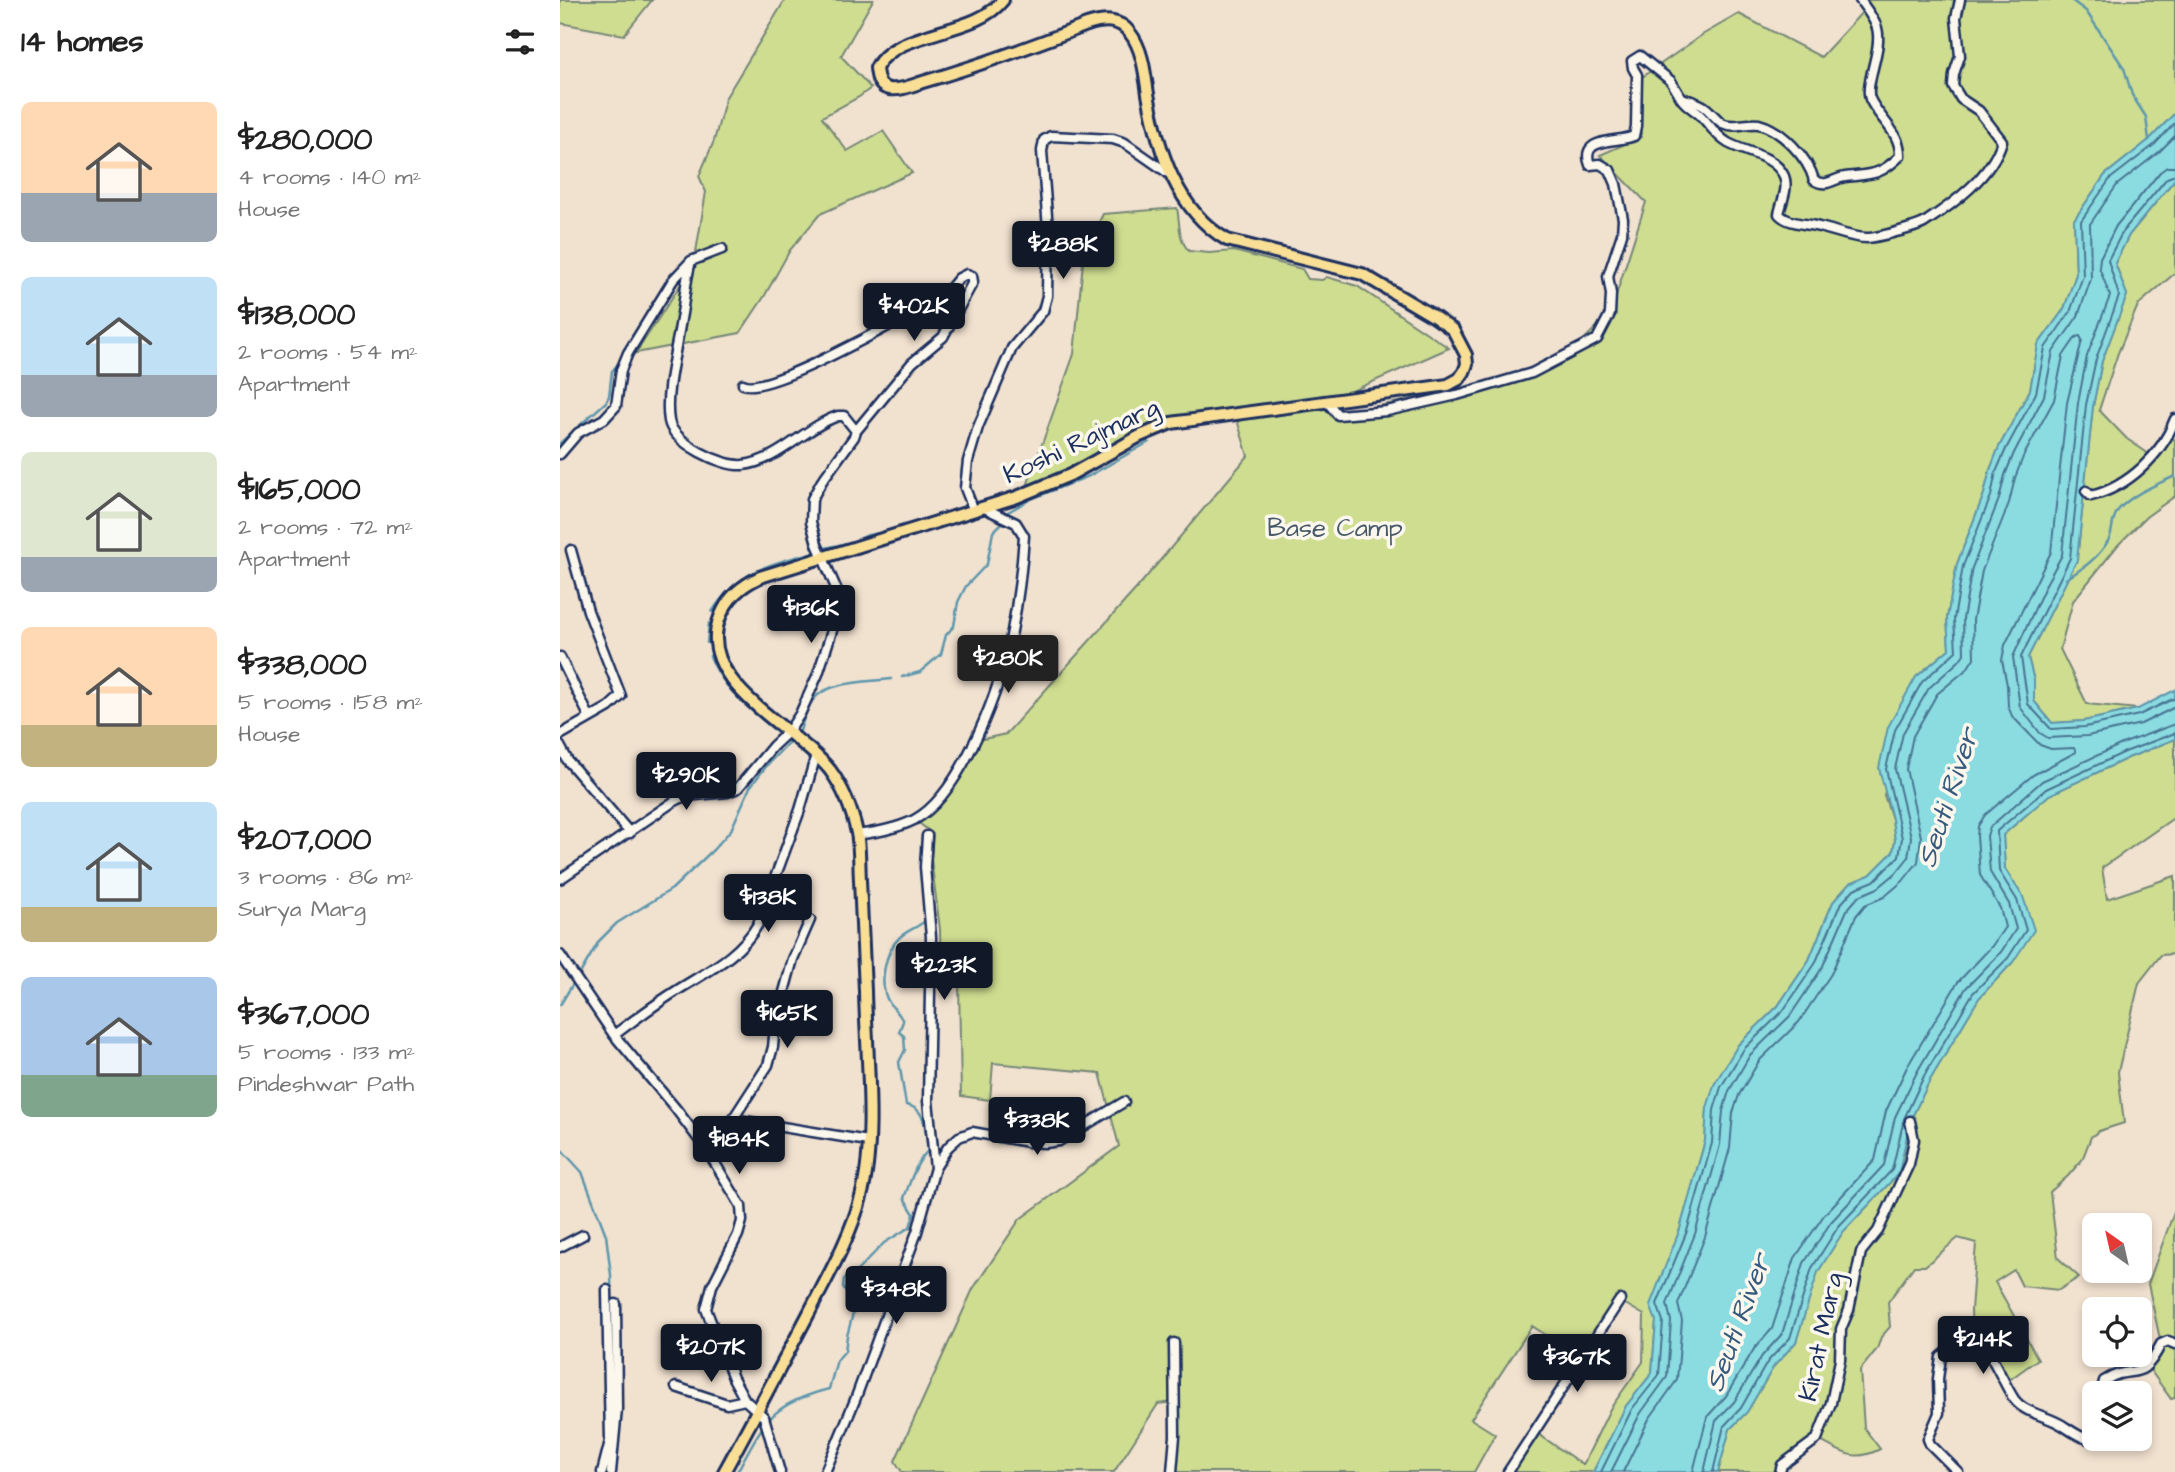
<!DOCTYPE html>
<meta charset="utf-8">
<style>
body{margin:0;font-family:"Architects Daughter",sans-serif;background:#f6f6f6;color:#222;height:100vh;display:flex;flex-direction:column;font-size:26px;white-space:nowrap}
*{box-sizing:border-box;margin:0}
p{font-size:23px;color:#767676}
.icon{flex:none;width:38px;height:38px;fill:none;stroke:currentColor;stroke-width:2;stroke-linecap:round;stroke-linejoin:round}
.map{position:relative;flex:1;overflow:hidden}
.panel{display:flex;flex-direction:column;background:#fff;width:560px}
.panel>*{flex:none}
.needle{width:46px;rotate:326deg}
.buttons{position:absolute;left:1522px;top:1213px;display:grid;gap:14px}
.buttons a{display:grid;place-items:center;width:70px;height:70px;border-radius:10px;background:#fff;box-shadow:0 4px 10px #0003;font-size:35px}
.price{position:absolute;translate:-50% -60px;padding:0 16px;border-radius:7px;background:#111827;color:#fff;font-size:23px;line-height:46px;filter:drop-shadow(0 2px 4px #0008)}
.price::after{content:'';position:absolute;left:50%;top:42px;width:21px;height:16px;margin-left:-10px;background:inherit;clip-path:polygon(0 0,100% 0,50% 100%)}
.price.on{background:#222;color:#fff}
ul{padding:0;list-style:none}
li{display:flex;align-items:center;gap:21px;height:175px;padding:0 21px}
li span{display:grid;place-items:center;flex:none;width:196px;height:140px;border-radius:10px;color:#555}
li>.icon{margin-inline-start:auto}
span .icon{width:84px;height:84px;fill:#fffc;stroke-width:1}
li b{font-size:30px}
h2{display:flex;justify-content:space-between;align-items:center;height:84px;padding:0 21px;font-size:30px}
main{display:flex;flex:1;min-height:0}
.map>svg:first-child{display:block}
.green{fill:#cfdd90;stroke:#758677;stroke-width:2}
.water{fill:#8bdce1;stroke:#5e97ad;stroke-width:2}
.lines{fill:none;stroke-linecap:round;stroke-linejoin:round}
.shore{stroke:#487492;stroke-width:2}
.stream{stroke:#5e97ad;stroke-width:2.5}
.minor-casing{stroke:#1b2f5e;stroke-width:13}
.major-casing{stroke:#1b2f5e;stroke-width:16}
.minor{stroke:#fbf7ec;stroke-width:8}
.major{stroke:#f9df96;stroke-width:10}
.labels{text-anchor:middle;dominant-baseline:central;stroke-width:7;stroke-linejoin:round;paint-order:stroke}
.street-label{font-size:26px;fill:#1b2f5e;stroke:#fbf7ec}
.park-label{font-size:26px;fill:#485a6a;stroke:#fbf7ec}
.water-label{font-size:28px;font-style:italic;fill:#375a7f;stroke:#fbf7ec}
</style>
<main>
<section class="panel">
<h2>14 homes<svg class="icon" aria-label="filters" viewBox="0 0 24 24"><path d="M4 7h16M4 17h16"/><circle cx="9" cy="7" r="2"/><circle cx="15" cy="17" r="2"/></svg></h2>
<ul>
<li><span style="background:linear-gradient(#ffd9b3 65%,#9aa5b1 0)"><svg class="icon" aria-label="home" viewBox="0 0 24 24"><path d="M3 11l9-7 9 7M6 9v11h12V9"/></svg></span><div><b>$280,000</b><p>4 rooms · 140 m²</p><p>House</p></div></li>
<li><span style="background:linear-gradient(#bfe0f5 70%,#9aa5b1 0)"><svg class="icon" aria-label="home" viewBox="0 0 24 24"><path d="M3 11l9-7 9 7M6 9v11h12V9"/></svg></span><div><b>$138,000</b><p>2 rooms · 54 m²</p><p>Apartment</p></div></li>
<li><span style="background:linear-gradient(#dfe7d0 75%,#9aa5b1 0)"><svg class="icon" aria-label="home" viewBox="0 0 24 24"><path d="M3 11l9-7 9 7M6 9v11h12V9"/></svg></span><div><b>$165,000</b><p>2 rooms · 72 m²</p><p>Apartment</p></div></li>
<li><span style="background:linear-gradient(#ffd9b3 70%,#c2b280 0)"><svg class="icon" aria-label="home" viewBox="0 0 24 24"><path d="M3 11l9-7 9 7M6 9v11h12V9"/></svg></span><div><b>$338,000</b><p>5 rooms · 158 m²</p><p>House</p></div></li>
<li><span style="background:linear-gradient(#bfe0f5 75%,#c2b280 0)"><svg class="icon" aria-label="home" viewBox="0 0 24 24"><path d="M3 11l9-7 9 7M6 9v11h12V9"/></svg></span><div><b>$207,000</b><p>3 rooms · 86 m²</p><p>Surya Marg</p></div></li>
<li><span style="background:linear-gradient(#a9c7e8 70%,#7fa58c 0)"><svg class="icon" aria-label="home" viewBox="0 0 24 24"><path d="M3 11l9-7 9 7M6 9v11h12V9"/></svg></span><div><b>$367,000</b><p>5 rooms · 133 m²</p><p>Pindeshwar Path</p></div></li>
</ul>
</section>
<div class="map">
<svg width="1615" height="1472" viewBox="0 0 1615 1472">
<rect width="100%" height="100%" fill="#f1e1cf"/>
<filter id="ink" filterUnits="userSpaceOnUse"><feTurbulence type="fractalNoise" baseFrequency=".0143" numOctaves="2"/><feDisplacementMap in="SourceGraphic" scale="14" xChannelSelector="R" yChannelSelector="G"/><feConvolveMatrix kernelMatrix="1 2 1 2 8 2 1 2 1" color-interpolation-filters="sRGB"/></filter>
<g filter="url(#ink)">
<path class="green" d="M 0,0 L 92,0 L 64,35 L 0,23 Z
M 225,0 L 313,0 L 281,56 L 311,88 L 299,97 L 262,117 L 287,151 L 323,131 L 352,173 L 260,214 L 230,250 L 204,297 L 180,333 L 76,353 L 134,264 L 146,192 L 139,176 L 154,141 L 166,97 Z
M 1307,0 L 1615,0 L 1615,113 L 1589,140 L 1545,175 L 1514,220 L 1516,274 L 1504,309 L 1478,345 L 1470,390 L 1439,447 L 1430,470 L 1424,494 L 1397,564 L 1387,618 L 1389,649 L 1356,677 L 1324,795 L 1332,819 L 1335,840 L 1333,852 L 1310,875 L 1290,883 L 1273,902 L 1249,960 L 1218,1006 L 1178,1045 L 1147,1108 L 1145,1141 L 1120,1229 L 1104,1273 L 1099,1281 L 1092,1373 L 1066,1406 L 1033,1472 L 948,1472 L 974,1431 L 1023,1465 L 1050,1409 L 1083,1362 L 1084,1315 L 1060,1301 L 1023,1360 L 972,1326 L 911,1419 L 935,1434 L 914,1472 L 612,1472 L 614,1402 L 598,1404 L 554,1472 L 342,1472 L 335,1461 L 413,1289 L 460,1219 L 559,1146 L 540,1073 L 433,1063 L 430,1100 L 401,1096 L 399,982 L 381,980 L 380,929 L 371,859 L 373,834 L 355,820 L 376,803 L 414,741 L 446,734 L 577,588 L 688,456 L 674,410 L 627,415 L 589,425 L 524,462 L 466,489 L 514,354 L 524,252 L 543,214 L 617,208 C 620,223 618,240 629,251 L 649,253 L 674,251 L 742,269 L 748,279 L 762,280 L 767,277 L 797,286 L 889,348 L 767,402 L 778,415 L 972,373 L 1008,355 L 1050,314 L 1086,202 L 1040,155 L 1081,137 L 1078,80 L 1142,35 L 1179,14 L 1261,57 L 1305,9 Z
M 1615,179 L 1615,273 L 1578,305 L 1558,353 L 1539,410 L 1567,439 L 1592,456 L 1610,433 L 1615,441 L 1615,496 L 1586,517 L 1558,545 L 1513,601 L 1500,649 L 1527,704 L 1578,709 L 1524,721 L 1492,723 L 1474,701 L 1474,681 L 1468,657 L 1517,560 L 1533,406 L 1542,361 L 1567,295 L 1555,263 L 1569,235 Z
M 1615,739 L 1615,817 L 1542,868 L 1547,899 L 1615,876 L 1615,954 L 1601,955 L 1579,983 L 1558,1072 L 1564,1123 L 1539,1131 L 1531,1137 L 1522,1160 L 1508,1176 L 1490,1192 L 1498,1258 L 1519,1277 L 1499,1290 L 1462,1286 L 1454,1270 L 1435,1282 L 1478,1359 L 1445,1383 L 1412,1336 L 1411,1310 L 1416,1243 L 1398,1238 L 1365,1266 L 1354,1266 L 1328,1302 L 1330,1327 L 1321,1337 L 1317,1349 L 1300,1370 L 1304,1428 L 1320,1449 C 1294,1463 1281,1452 1257,1439 L 1220,1472 L 1158,1472 L 1170,1429 L 1187,1412 L 1214,1366 L 1236,1342 L 1257,1272 L 1283,1232 L 1339,1173 L 1350,1121 L 1370,1080 L 1419,998 L 1453,962 L 1463,897 L 1445,869 L 1443,835 L 1489,795 L 1568,758 Z
M 1615,1209 L 1615,1398 L 1611,1399 L 1588,1367 L 1601,1344 L 1588,1284 Z"/>
<path class="water" d="M 1615,113 L 1615,179 L 1569,235 L 1555,263 L 1567,295 L 1542,361 L 1533,406 L 1517,560 L 1468,657 L 1474,681 L 1474,701 L 1492,723 L 1524,721 L 1578,709 L 1615,690 L 1615,739 L 1568,758 L 1489,795 L 1443,835 L 1445,869 L 1463,897 L 1474,930 L 1453,962 L 1419,998 L 1370,1080 L 1350,1121 L 1339,1173 L 1283,1232 L 1258,1272 L 1236,1342 L 1214,1366 L 1187,1412 L 1170,1429 L 1158,1472 L 1033,1472 L 1066,1406 L 1092,1373 L 1096,1321 L 1090,1305 L 1120,1229 L 1145,1141 L 1147,1108 L 1154,1085 L 1178,1045 L 1218,1006 L 1249,960 L 1273,902 L 1290,883 L 1310,875 L 1333,852 L 1335,840 L 1332,819 L 1319,768 L 1328,727 L 1356,677 L 1389,649 L 1387,618 L 1397,564 L 1424,494 L 1430,470 L 1439,447 L 1470,390 L 1478,345 L 1504,309 L 1516,274 L 1514,220 L 1545,175 L 1589,140 Z"/>
<g class="lines">
<path class="shore" d="M 1615,167 L 1607,167 L 1600,172 L 1556,226 L 1540,258 L 1539,267 L 1550,296 L 1527,356 L 1518,403 L 1502,555 L 1486,584 L 1453,657 L 1460,707 L 1480,733 L 1488,738 L 1527,736 L 1581,724 L 1615,707
M 1615,175 L 1607,178 L 1563,231 L 1548,260 L 1559,296 L 1536,359 L 1526,405 L 1510,558 L 1461,657 L 1468,704 L 1491,729 L 1525,727 L 1579,715 L 1615,698
M 1041,1472 L 1072,1409 L 1099,1375 L 1103,1321 L 1097,1304 L 1127,1231 L 1152,1143 L 1154,1110 L 1161,1087 L 1184,1049 L 1223,1011 L 1255,964 L 1280,905 L 1294,889 L 1314,881 L 1339,856 L 1342,838 L 1326,769 L 1335,730 L 1362,682 L 1396,651 L 1394,619 L 1403,566 L 1431,496 L 1436,472 L 1446,449 L 1476,393 L 1485,348 L 1510,312 L 1523,276 L 1521,221 L 1550,179 L 1594,145 L 1615,123
M 1051,1472 L 1080,1414 L 1107,1377 L 1111,1321 L 1107,1304 L 1135,1234 L 1160,1145 L 1163,1111 L 1169,1091 L 1190,1055 L 1230,1016 L 1262,968 L 1287,910 L 1299,896 L 1318,888 L 1336,873 L 1348,858 L 1351,837 L 1335,769 L 1343,733 L 1369,688 L 1399,661 L 1404,654 L 1403,619 L 1412,568 L 1439,499 L 1445,475 L 1454,453 L 1484,396 L 1493,352 L 1518,316 L 1531,279 L 1530,224 L 1557,185 L 1599,152 L 1615,136
M 1063,1472 L 1089,1419 L 1117,1380 L 1122,1321 L 1118,1304 L 1145,1237 L 1170,1148 L 1173,1113 L 1179,1095 L 1199,1061 L 1239,1022 L 1271,974 L 1296,916 L 1305,905 L 1324,897 L 1343,881 L 1358,862 L 1361,837 L 1346,769 L 1353,736 L 1377,694 L 1407,669 L 1414,658 L 1413,620 L 1422,571 L 1449,503 L 1455,478 L 1463,457 L 1494,400 L 1503,356 L 1516,337 L 1520,336 L 1522,340 L 1507,403 L 1491,552 L 1445,645 L 1442,660 L 1447,685 L 1448,706 L 1452,716 L 1480,745 L 1491,749 L 1514,748 L 1516,752 L 1473,775 L 1425,815 L 1418,826 L 1417,836 L 1420,875 L 1440,908 L 1445,927 L 1432,946 L 1398,982 L 1347,1067 L 1326,1111 L 1315,1160 L 1264,1215 L 1235,1258 L 1212,1329 L 1194,1349 L 1166,1396 L 1147,1417 L 1133,1472
M 1144,1472 L 1156,1421 L 1174,1402 L 1202,1356 L 1222,1334 L 1244,1263 L 1271,1222 L 1324,1165 L 1335,1117 L 1357,1072 L 1406,988 L 1441,952 L 1456,929 L 1449,904 L 1430,872 L 1427,836 L 1430,827 L 1482,781 L 1562,744 L 1615,724
M 1153,1472 L 1164,1426 L 1181,1408 L 1208,1361 L 1230,1338 L 1252,1268 L 1278,1227 L 1332,1170 L 1344,1119 L 1364,1076 L 1413,993 L 1448,958 L 1466,930 L 1457,900 L 1439,871 L 1437,831 L 1486,789 L 1565,752 L 1615,733"/>
<path class="stream" d="M 1511,0 L 1526,11 L 1564,68 L 1572,95 L 1586,117 L 1589,140
M 618,417 L 646,413
M 0,443 L 46,402 L 49,396 L 52,371 L 58,364
M 557,443 L 589,425 L 605,420
M 448,512 L 471,499 L 529,476 L 589,442
M 265,548 L 293,542 L 308,535 L 326,532 L 366,520
M 1506,579 C 1522,569 1540,557 1549,539 C 1554,529 1550,520 1559,509 C 1574,493 1596,485 1615,476
M 152,612 C 175,574 207,564 248,554
M 147,643 L 149,623
M 150,656 C 163,690 191,710 218,733
M 342,677 L 360,672 L 381,654 L 386,635 L 394,626 L 398,602 L 406,586 L 427,564 L 433,532 L 444,521
M 240,731 C 243,721 246,709 253,700 C 267,681 309,682 331,679
M 362,835 L 362,881
M 18,977 L 39,941 L 57,923 L 112,889 L 153,850 L 171,830 L 190,787 L 208,764 L 229,742
M 0,1005 L 14,982
M 489,1139 L 498,1136 L 547,1107
M 0,1148 L 22,1172 L 46,1235 L 51,1275 L 52,1321
M 177,1472 C 204,1422 210,1404 269,1389 L 277,1360 L 285,1351 L 287,1336 L 295,1306 L 283,1287 L 284,1279 L 298,1270 L 324,1243 L 350,1227 L 354,1214 L 344,1198 C 350,1183 356,1161 368,1151 C 365,1133 368,1108 346,1105 L 339,1062 L 345,1050 L 344,1036 L 339,1032 L 343,1021 C 339,1013 335,1010 330,1004 C 317,986 325,951 340,937 C 348,930 361,926 367,919"/>
<g class="minor-casing">
<path id="minor" d="M 1121,98 C 1127,107 1134,109 1141,116 C 1150,125 1156,136 1168,143 C 1186,153 1214,155 1224,176 C 1229,188 1221,203 1219,214 C 1228,224 1245,223 1259,227 C 1274,230 1291,238 1307,238 C 1316,238 1357,227 1364,223 C 1393,204 1432,176 1442,141 L 1419,111 L 1401,99 L 1393,86 L 1394,74 L 1400,56 L 1396,18 L 1400,0
M 131,261 C 125,283 125,298 121,319 C 117,348 104,392 109,421 C 113,443 162,467 183,465 C 219,461 245,427 278,416 L 284,416 L 296,431
M 767,402 L 778,415 L 827,411 L 897,395 L 972,373 L 1037,339 L 1050,314 L 1051,294 L 1048,276 L 1062,234 L 1063,219 L 1056,184 L 1050,170 L 1040,164 L 1030,165 C 1019,136 1059,143 1074,136 L 1076,126 L 1077,75 L 1073,68 L 1072,61 L 1080,56 L 1111,81 L 1121,98 C 1129,100 1139,102 1146,108 C 1151,112 1156,119 1162,123 C 1174,129 1187,122 1199,124 C 1222,130 1248,158 1254,180 C 1267,188 1272,179 1285,177 C 1311,174 1320,176 1340,156 C 1341,132 1319,119 1310,99 C 1304,84 1323,49 1317,28 C 1314,18 1306,9 1300,0
M 0,454 L 18,433 L 44,419 L 56,406 L 61,370 L 68,353 L 113,280 L 131,261 L 162,249
M 1526,491 L 1531,496 C 1568,487 1602,455 1615,419
M 414,511 L 405,488 L 408,461 L 418,427 L 452,348 L 483,311 L 487,296 L 488,229 L 482,151 L 484,140 L 491,136 L 553,139 L 565,143 L 611,175
M 0,657 L 30,718
M 0,735 L 49,707 L 61,696 L 28,611 L 11,550
M 0,746 L 8,761 L 70,833
M 297,835 C 316,832 336,829 354,820 C 402,795 443,682 452,631 C 458,600 462,567 464,536 L 456,523 L 424,508
M 367,836 L 365,867 L 371,937 L 368,1101 L 375,1168
M 0,879 L 113,802 L 125,796 L 168,792 L 178,788 L 213,746 L 229,731 L 240,714 L 258,674 L 279,609 L 279,595 L 257,544 L 251,522 L 252,499 L 262,481 L 294,437 L 296,431 L 352,363 L 383,337 L 413,282 L 412,276 L 407,274 L 399,278 L 385,295 C 354,311 208,397 183,384
M 0,955 L 54,1035 L 116,1109 L 147,1150 L 181,1206 L 182,1221 L 178,1235 L 152,1286 L 146,1309 L 173,1378 L 185,1400 L 204,1417 L 220,1472
M 54,1035 C 74,1020 93,1006 113,993 C 145,972 179,958 198,924 L 240,810 L 256,755
M 173,1119 L 308,1141
M 147,1150 L 173,1119 L 208,1065 L 213,1047 L 215,1025 L 233,959 L 250,920
M 0,1247 L 23,1235
M 116,1387 L 167,1404 L 185,1400
M 1541,1393 L 1544,1381 C 1574,1362 1580,1386 1601,1344 L 1608,1341 L 1615,1344
M 42,1472 L 50,1441 L 47,1290
M 51,1472 L 57,1409 L 56,1304
M 265,1472 L 295,1400 L 357,1232 L 375,1168 L 388,1147 L 399,1137 L 412,1132 L 468,1142 L 485,1143 L 499,1141 L 564,1102
M 612,1472 L 615,1436 L 614,1343
M 948,1472 L 1060,1300
M 1220,1472 L 1222,1465 L 1257,1439 L 1271,1403 L 1280,1360 L 1281,1329 L 1289,1310 L 1301,1252 L 1318,1231 L 1349,1164 L 1354,1140 L 1350,1121
M 1398,1472 L 1370,1444 L 1368,1439 L 1379,1413 L 1378,1379 L 1381,1357 L 1405,1337 L 1412,1336 C 1428,1342 1443,1383 1454,1399 C 1465,1414 1486,1415 1502,1425 C 1513,1432 1528,1444 1541,1438"/>
</g>
<g class="major-casing">
<path id="major" d="M 164,1472 C 193,1419 221,1366 249,1313 C 268,1276 290,1238 301,1197 C 317,1140 306,1052 305,991 C 303,954 302,917 300,880 C 299,865 300,848 297,833 C 292,810 284,789 270,770 C 236,727 134,683 160,617 C 168,597 181,586 200,577 L 457,497 L 510,475 L 580,436 L 611,423 L 888,385 L 899,379 L 904,372 L 907,364 L 906,355 L 893,330 L 873,316 L 802,274 L 667,240 C 616,210 598,149 588,94 C 585,75 583,49 570,33 C 559,18 543,20 527,25 C 474,45 421,65 366,81 C 355,84 341,91 329,89 C 318,87 317,77 316,68 C 336,29 416,36 443,0"/>
</g>
<use href="#minor" class="minor"/>
<use href="#major" class="major"/>
</g>
</g>
<g class="labels">
<g class="street-label">
<text transform="translate(521 441) rotate(-25)">Koshi Rajmarg</text>
<text transform="translate(1261 1337) rotate(-78)">Kirat Marg</text>
</g>
<g class="park-label">
<text x="775" y="528">Base Camp</text>
</g>
<g class="water-label">
<text transform="translate(1388 798) rotate(-72)">Seuti River</text>
<text transform="translate(1178 1323) rotate(-70)">Seuti River</text>
</g>
</g>
</svg>
<div class="buttons">
<a><svg class="needle" viewBox="-14 -14 28 28"><path d="M0-13l5 13h-10z" fill="#e53935"/><path d="M0 13l5-13h-10z" fill="#767676"/></svg></a>
<a><svg class="icon" aria-label="locate" viewBox="0 0 24 24"><circle cx="12" cy="12" r="6"/><path d="M12 2v4M12 18v4M2 12h4M18 12h4"/></svg></a>
<a><svg class="icon" aria-label="layers" viewBox="0 0 24 24"><path d="M12 4l9 5-9 5-9-5zM3 14l9 5 9-5"/></svg></a>
</div>
<b class="price" style="left:503px;top:281px">$288K</b>
<b class="price" style="left:354px;top:343px">$402K</b>
<b class="price" style="left:251px;top:645px">$136K</b>
<b class="price on" style="left:448px;top:695px">$280K</b>
<b class="price" style="left:126px;top:812px">$290K</b>
<b class="price" style="left:208px;top:934px">$138K</b>
<b class="price" style="left:384px;top:1002px">$223K</b>
<b class="price" style="left:227px;top:1050px">$165K</b>
<b class="price" style="left:477px;top:1157px">$338K</b>
<b class="price" style="left:179px;top:1176px">$184K</b>
<b class="price" style="left:336px;top:1326px">$348K</b>
<b class="price" style="left:1423px;top:1376px">$214K</b>
<b class="price" style="left:151px;top:1384px">$207K</b>
<b class="price" style="left:1017px;top:1394px">$367K</b>
</div>
</main>
